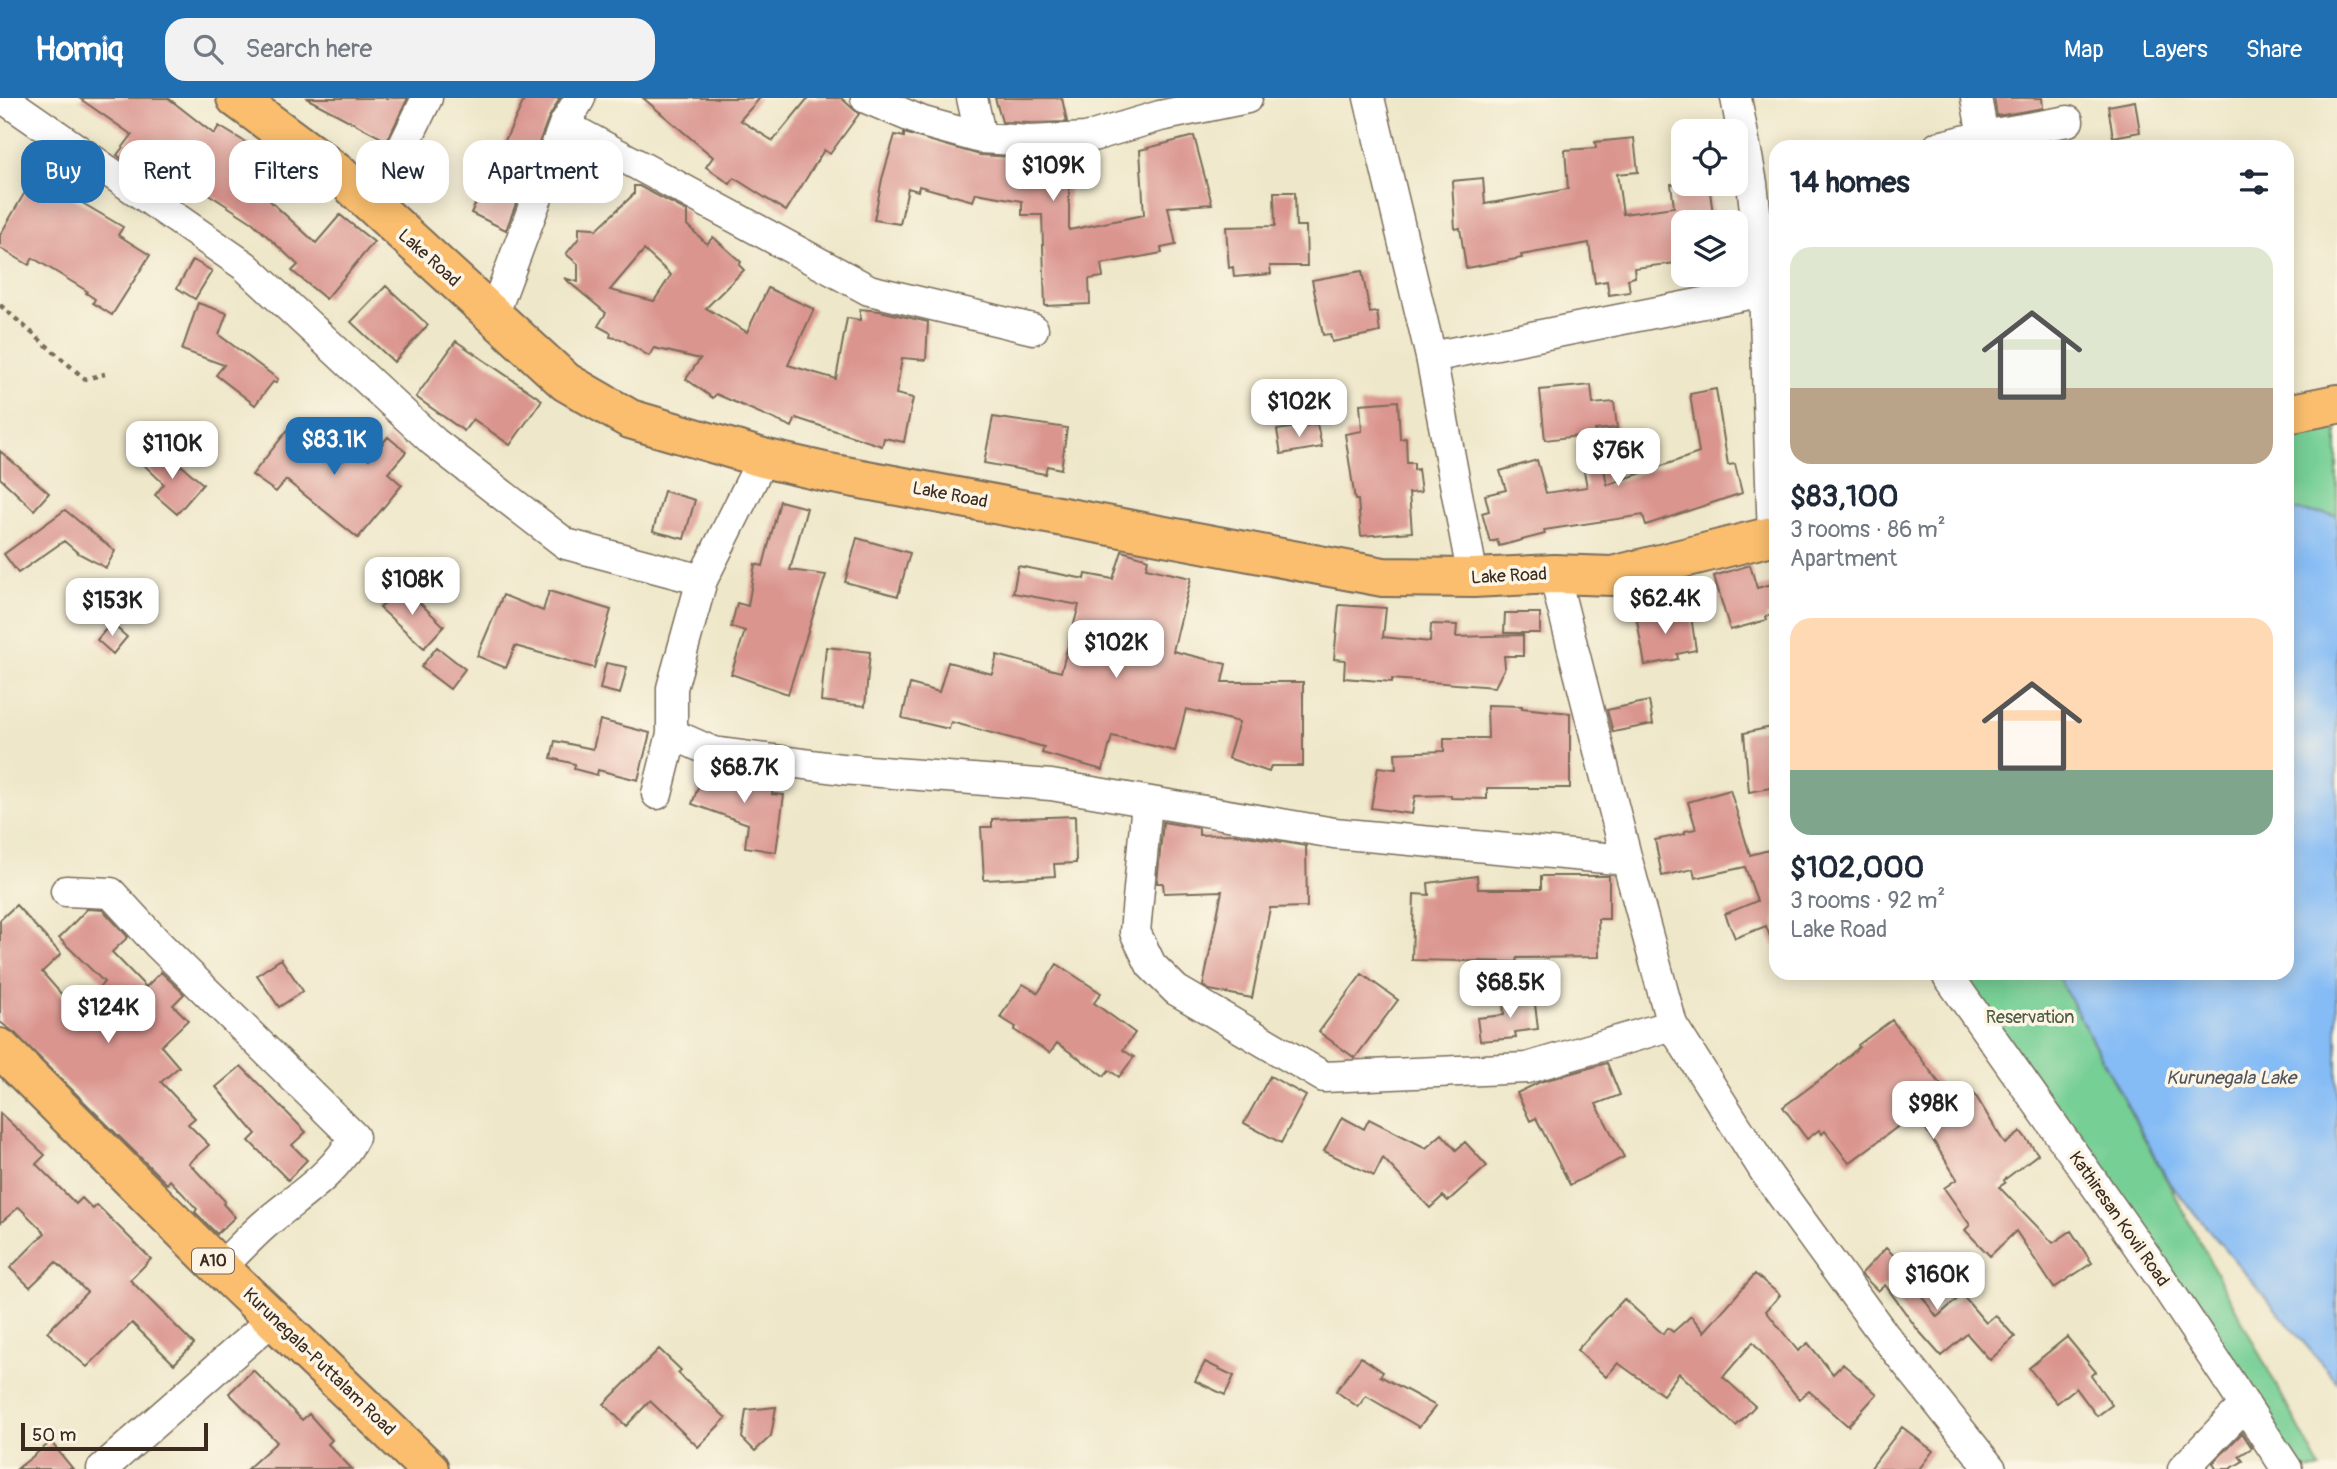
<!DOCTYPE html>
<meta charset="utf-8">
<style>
body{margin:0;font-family:Pangolin,sans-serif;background:#f2f2f3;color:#1f2937;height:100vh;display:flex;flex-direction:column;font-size:26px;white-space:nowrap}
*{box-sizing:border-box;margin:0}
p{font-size:23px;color:#747a83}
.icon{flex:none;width:38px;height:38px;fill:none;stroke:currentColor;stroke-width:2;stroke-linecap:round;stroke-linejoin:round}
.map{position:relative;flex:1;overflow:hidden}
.side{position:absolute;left:1769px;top:42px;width:525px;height:840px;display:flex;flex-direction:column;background:#fff;border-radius:21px;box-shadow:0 4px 18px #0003}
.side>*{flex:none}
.guide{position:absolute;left:21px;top:42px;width:665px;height:63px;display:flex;gap:14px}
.tools{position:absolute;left:1671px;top:21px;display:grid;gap:14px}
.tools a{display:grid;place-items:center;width:77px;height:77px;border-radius:14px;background:#fff;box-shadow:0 4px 18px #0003;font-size:35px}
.scale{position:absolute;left:21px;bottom:18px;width:187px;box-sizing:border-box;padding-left:7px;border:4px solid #3b2a1e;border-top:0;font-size:19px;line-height:24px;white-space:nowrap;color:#3b2a1e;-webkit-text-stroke:5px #fcf5e5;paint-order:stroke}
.price{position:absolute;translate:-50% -60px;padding:0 16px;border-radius:14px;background:#fff;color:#222;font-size:23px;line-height:46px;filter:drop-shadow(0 2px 4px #0008)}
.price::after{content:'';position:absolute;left:50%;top:42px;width:21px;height:16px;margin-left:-10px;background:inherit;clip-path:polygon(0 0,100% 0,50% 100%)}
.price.current{background:#1f6fb2;color:#fff}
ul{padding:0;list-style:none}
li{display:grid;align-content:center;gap:14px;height:371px;padding:0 21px}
li span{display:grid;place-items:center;height:217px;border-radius:21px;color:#555}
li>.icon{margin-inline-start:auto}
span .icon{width:126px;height:126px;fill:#fffc;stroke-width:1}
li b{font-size:30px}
h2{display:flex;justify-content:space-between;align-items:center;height:84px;padding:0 21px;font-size:30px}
.chip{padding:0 24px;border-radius:21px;background:#fff;box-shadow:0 4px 18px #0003;font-size:24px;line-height:63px}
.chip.current{background:#1f6fb2;color:#fff}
header{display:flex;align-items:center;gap:42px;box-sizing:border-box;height:98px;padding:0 35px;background:#1f6fb2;color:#fff}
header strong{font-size:33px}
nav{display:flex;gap:38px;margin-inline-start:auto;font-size:24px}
.search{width:490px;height:63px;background:#f2f2f3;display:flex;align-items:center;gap:18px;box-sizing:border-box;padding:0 24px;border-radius:21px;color:#747a83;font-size:26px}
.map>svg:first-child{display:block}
.green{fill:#76cf95;stroke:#587c5a;stroke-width:2}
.water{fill:#85bcf5;stroke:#60738a;stroke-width:2}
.building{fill:#da958f;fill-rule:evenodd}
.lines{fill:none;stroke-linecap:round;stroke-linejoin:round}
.minor-casing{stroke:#7a6c5a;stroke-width:33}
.primary-casing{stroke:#7a6c5a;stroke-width:42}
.trunk-casing{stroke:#7a6c5a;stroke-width:42}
.path{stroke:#7a6c5a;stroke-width:4.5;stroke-dasharray:5 5;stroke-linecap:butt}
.minor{stroke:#fff;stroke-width:30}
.primary{stroke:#fabe6e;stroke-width:38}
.trunk{stroke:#fabe6e;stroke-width:38}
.labels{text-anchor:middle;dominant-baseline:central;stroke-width:7;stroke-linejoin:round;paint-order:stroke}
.shield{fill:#fcf5e5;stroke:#75675a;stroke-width:2}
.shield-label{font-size:16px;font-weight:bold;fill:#3b2a1e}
.street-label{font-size:18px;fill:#3b2a1e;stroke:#fcf5e5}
.park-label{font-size:18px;fill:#4d5c42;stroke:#fcf5e5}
.water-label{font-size:19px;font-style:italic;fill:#51565e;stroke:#fcf5e5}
</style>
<header>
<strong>Homiq</strong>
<div class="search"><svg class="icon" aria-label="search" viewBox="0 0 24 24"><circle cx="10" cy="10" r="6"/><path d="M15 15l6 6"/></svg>Search here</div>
<nav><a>Map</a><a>Layers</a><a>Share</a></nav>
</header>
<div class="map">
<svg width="2337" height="1371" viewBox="0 0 2337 1371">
<rect width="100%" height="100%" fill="#fcf5e5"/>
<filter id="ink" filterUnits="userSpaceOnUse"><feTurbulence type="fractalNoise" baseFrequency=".0143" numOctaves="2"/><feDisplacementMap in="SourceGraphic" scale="14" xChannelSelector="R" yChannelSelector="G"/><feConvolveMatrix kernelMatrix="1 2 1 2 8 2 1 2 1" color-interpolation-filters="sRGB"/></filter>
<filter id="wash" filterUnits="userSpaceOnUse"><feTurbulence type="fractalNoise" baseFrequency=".00686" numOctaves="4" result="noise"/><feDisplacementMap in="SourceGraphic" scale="28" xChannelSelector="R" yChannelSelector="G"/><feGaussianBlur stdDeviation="1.57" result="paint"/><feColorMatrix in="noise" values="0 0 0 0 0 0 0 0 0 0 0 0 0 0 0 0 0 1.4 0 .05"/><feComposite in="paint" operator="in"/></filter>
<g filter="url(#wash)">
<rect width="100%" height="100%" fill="#eee7c9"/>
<path class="green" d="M 2337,306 L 2337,417 L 2287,412 L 2287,316 Z
M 1947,875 L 2056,875 L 2321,1371 L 2287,1371 Z"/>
<path class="water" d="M 2287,412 L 2337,417 L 2337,1284 L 2170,1086 L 2056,875 L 2287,875 Z"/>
<g id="blocks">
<path class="building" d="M 79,0 L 168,0 L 214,36 L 219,28 L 275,62 L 256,90 L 316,145 L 340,117 L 374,144 L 326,201 L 292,173 L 298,167 L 253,125 L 167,69 L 158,80 L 140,67 L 136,71 L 117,57 L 132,37 Z
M 306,0 L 408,0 L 387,43 Z
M 525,0 L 560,0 L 548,21 L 506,132 L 471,115 Z
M 643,0 L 760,0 L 740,22 L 773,43 L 808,0 L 841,0 L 859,16 L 830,56 L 824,52 L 786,113 L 734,80 L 730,86 L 706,69 L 713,59 Z
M 995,0 L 1062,0 L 1067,24 L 1031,25 L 1002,24 Z
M 1994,0 L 2042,0 L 2043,10 L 1997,18 Z
M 2135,3 L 2140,34 L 2113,39 L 2108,8 Z
M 904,35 L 980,57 L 1030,60 L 1069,58 L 1069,132 L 1144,117 L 1140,52 L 1194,38 L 1212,106 L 1168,109 L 1176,147 L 1161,150 L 1162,155 L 1101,166 L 1103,179 L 1089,181 L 1090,206 L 1045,208 L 1042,117 L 1022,117 L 1022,103 L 976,95 L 973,103 L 919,88 L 918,93 L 908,90 L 900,126 L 874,122 L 882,81 L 895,37 L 904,39 Z
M 1634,40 L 1638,74 L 1617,76 L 1623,116 L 1674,109 L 1671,86 L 1709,86 L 1714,124 L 1684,124 L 1684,164 L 1634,170 L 1635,179 L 1628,181 L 1630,194 L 1609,197 L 1607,183 L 1595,185 L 1589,145 L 1521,157 L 1522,160 L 1466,170 L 1460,130 L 1455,131 L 1452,83 L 1483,80 L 1485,106 L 1568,91 L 1565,52 L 1596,50 L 1595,44 Z
M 35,77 L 123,129 L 118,137 L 150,157 L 112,217 L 93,205 L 95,201 L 86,195 L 87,193 L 33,160 L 29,167 L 0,150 L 0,137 Z
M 634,88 L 639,88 L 687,113 L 687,127 L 707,146 L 713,139 L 741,164 L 739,167 L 744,172 L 706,210 L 747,234 L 768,190 L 814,211 L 788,267 L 836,281 L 847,220 L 860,222 L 860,211 L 880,213 L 928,224 L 926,262 L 902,260 L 896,296 L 913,300 L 904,344 L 884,340 L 882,348 L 796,320 L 792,329 L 716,296 L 713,300 L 686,281 L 700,261 L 654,250 L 649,258 L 621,241 L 610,239 L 611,235 L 598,228 L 606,215 L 564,180 L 578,184 L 578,166 L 566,156 L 579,140 L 579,129 L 593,130 L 596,132 L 634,96 ZM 644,152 L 671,177 L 654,203 L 610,192 Z
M 1274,94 L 1295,94 L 1296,128 L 1306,128 L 1307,168 L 1270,168 L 1271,176 L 1234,179 L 1233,169 L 1229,170 L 1226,129 L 1275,128 Z
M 193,162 L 212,173 L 195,201 L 177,190 Z
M 1362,173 L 1370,215 L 1377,214 L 1380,234 L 1332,244 L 1330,236 L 1323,237 L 1312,182 Z
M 386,188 L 428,227 L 394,264 L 351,224 Z
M 198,205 L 227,215 L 219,237 L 278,281 L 276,285 L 273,284 L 255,307 L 216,277 L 224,267 L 182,252 Z
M 456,243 L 542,302 L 510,347 L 473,321 L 464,333 L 416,299 Z
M 1591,287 L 1593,306 L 1614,304 L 1617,330 L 1595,332 L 1596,336 L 1545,342 L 1540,292 Z
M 1716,291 L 1728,367 L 1735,366 L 1742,395 L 1646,427 L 1643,417 L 1544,432 L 1545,436 L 1499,448 L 1497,442 L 1490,444 L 1482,415 L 1489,413 L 1485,397 L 1506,392 L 1500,373 L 1537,362 L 1546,395 L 1587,389 L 1584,373 L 1604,370 L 1607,387 L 1699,355 L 1690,296 Z
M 1398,303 L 1400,341 L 1406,340 L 1407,365 L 1414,365 L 1414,372 L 1418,371 L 1421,394 L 1409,395 L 1412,434 L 1361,438 L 1358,402 L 1355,402 L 1345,336 L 1362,333 L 1360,306 Z
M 993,319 L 1067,330 L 1061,371 L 1047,368 L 1045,376 L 984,365 Z
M 294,324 L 344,362 L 355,349 L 369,361 L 388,339 L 406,354 L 388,375 L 402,387 L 358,440 L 286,382 L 276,394 L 252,377 Z
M 1317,326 L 1322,349 L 1281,356 L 1277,332 Z
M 156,349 L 178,370 L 181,367 L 203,386 L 177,416 L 155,397 L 164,386 L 141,364 Z
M 0,353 L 49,395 L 34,412 L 0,380 Z
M 664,393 L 695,402 L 684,441 L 653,433 Z
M 780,403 L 807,410 L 790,472 L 826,477 L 788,596 L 731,576 L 745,533 L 731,529 L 737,505 L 748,508 L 755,466 L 763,468 Z
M 65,412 L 115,453 L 106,470 L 78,455 L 64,443 L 18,475 L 4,456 Z
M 857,440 L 910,455 L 898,498 L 845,484 Z
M 1122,453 L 1148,461 L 1146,470 L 1191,480 L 1173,553 L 1226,566 L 1222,584 L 1303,584 L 1303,668 L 1271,668 L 1269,674 L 1228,660 L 1239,624 L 1186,611 L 1175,653 L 1112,638 L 1103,672 L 1042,655 L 1044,649 L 951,624 L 949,631 L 902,620 L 910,586 L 939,594 L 948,564 L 992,576 L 997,557 L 1061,574 L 1079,507 L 1013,495 L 1018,468 L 1085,481 L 1086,476 L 1113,481 Z
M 1750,467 L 1757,490 L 1772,486 L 1776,500 L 1776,515 L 1766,518 L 1767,522 L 1730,532 L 1714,478 Z
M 401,487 L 444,528 L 424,550 L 380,510 Z
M 549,493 L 611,512 L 594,570 L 515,548 L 506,570 L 477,558 L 503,497 L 543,513 Z
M 1339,507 L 1386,510 L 1383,539 L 1430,544 L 1431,526 L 1457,527 L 1456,539 L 1523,537 L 1523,558 L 1504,558 L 1505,569 L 1495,589 L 1392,581 L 1392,584 L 1344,580 L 1345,562 L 1334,561 Z
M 1670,512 L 1672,521 L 1691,518 L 1696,552 L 1677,556 L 1678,561 L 1645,567 L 1636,517 Z
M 1505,515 L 1540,515 L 1540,535 L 1504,535 Z
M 111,525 L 127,539 L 113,556 L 97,542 Z
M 437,549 L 465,571 L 450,591 L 421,569 Z
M 826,549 L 870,554 L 865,608 L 821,603 Z
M 606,565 L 627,569 L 620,596 L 600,591 Z
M 1649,603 L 1653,626 L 1613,634 L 1607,612 Z
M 1487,607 L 1522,608 L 1522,610 L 1570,615 L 1570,690 L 1487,690 L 1487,701 L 1451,700 L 1451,697 L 1415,698 L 1412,716 L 1371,710 L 1378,669 L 1396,671 L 1395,655 L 1444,653 L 1444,640 L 1488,640 Z
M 600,622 L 650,635 L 638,682 L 598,672 L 597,677 L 574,671 L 575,666 L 551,660 L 555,643 L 593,651 Z
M 1776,628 L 1776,689 L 1749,694 L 1744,635 Z
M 705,670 L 745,685 L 746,676 L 774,680 L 772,696 L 784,697 L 776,754 L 745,749 L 748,726 L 692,706 Z
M 1730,692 L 1750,757 L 1776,750 L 1776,848 L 1774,849 L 1766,828 L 1735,840 L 1725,816 L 1757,803 L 1745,769 L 1695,780 L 1693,771 L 1662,778 L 1655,742 L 1685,736 L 1685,733 L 1696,731 L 1688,704 Z
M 1075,718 L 1076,765 L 1054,766 L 1055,778 L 984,782 L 981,729 L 992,729 L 992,721 Z
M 1163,724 L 1199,730 L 1199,737 L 1235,736 L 1306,748 L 1307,809 L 1270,810 L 1252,900 L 1210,892 L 1203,888 L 1222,793 L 1164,795 L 1163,785 L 1157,785 Z
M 1477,778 L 1478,791 L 1541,791 L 1541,778 L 1609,778 L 1609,821 L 1598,821 L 1599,859 L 1517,860 L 1516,864 L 1412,862 L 1414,796 L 1429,797 L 1428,785 Z
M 16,807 L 61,856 L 42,874 L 77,914 L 104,884 L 59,840 L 87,811 L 103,812 L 128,839 L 112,854 L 146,889 L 161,874 L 184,896 L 173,907 L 188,922 L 161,948 L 179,969 L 161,984 L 195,1020 L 188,1026 L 209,1047 L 189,1065 L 225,1103 L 223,1106 L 235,1119 L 217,1136 L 195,1114 L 197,1111 L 170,1082 L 167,1086 L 15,935 L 0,924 L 0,822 Z
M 281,861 L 303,893 L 279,909 L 257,877 Z
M 1057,866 L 1101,895 L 1094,905 L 1135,935 L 1123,952 L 1134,959 L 1119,979 L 1109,972 L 1104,978 L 1057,945 L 1050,955 L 1014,932 L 1016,929 L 1000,919 L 1023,886 L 1038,895 Z
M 1362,876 L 1398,902 L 1355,960 L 1319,934 Z
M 1534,898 L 1538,931 L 1515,934 L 1516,940 L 1480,943 L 1477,920 L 1504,917 L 1503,902 Z
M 1892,922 L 1956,1007 L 1974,995 L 2005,1046 L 2021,1034 L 2038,1056 L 2004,1082 L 2005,1085 L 1999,1089 L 2053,1145 L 2071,1133 L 2092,1165 L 2054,1190 L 2016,1133 L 1990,1158 L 1965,1132 L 1970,1127 L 1944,1090 L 1957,1081 L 1916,1015 L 1849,1065 L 1825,1033 L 1822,1036 L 1819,1032 L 1807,1041 L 1783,1009 L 1833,972 L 1859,949 L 1858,947 Z
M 1607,965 L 1620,997 L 1596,1006 L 1624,1059 L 1570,1087 L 1536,1020 L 1530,1023 L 1517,995 L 1540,984 Z
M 241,968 L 306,1034 L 292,1047 L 307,1062 L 288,1082 L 249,1043 L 256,1036 L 216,989 Z
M 1270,978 L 1306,998 L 1281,1045 L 1244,1025 Z
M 0,1015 L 45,1057 L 36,1066 L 76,1106 L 82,1100 L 93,1111 L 97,1107 L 151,1161 L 130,1182 L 194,1246 L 174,1266 L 132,1225 L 87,1269 L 47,1234 L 87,1194 L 56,1164 L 30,1189 L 10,1170 L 45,1135 L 19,1109 L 0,1125 Z
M 1342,1019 L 1364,1031 L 1369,1021 L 1426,1050 L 1442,1036 L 1456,1052 L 1465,1044 L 1487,1068 L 1448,1103 L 1443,1098 L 1430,1110 L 1383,1060 L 1374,1078 L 1324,1053 Z
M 1886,1150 L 1904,1167 L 1901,1170 L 1937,1219 L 1962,1197 L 1986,1225 L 1995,1217 L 2015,1239 L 1990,1262 L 1967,1236 L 1941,1258 L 1918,1232 L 1885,1187 L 1878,1193 L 1861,1176 Z
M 1755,1176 L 1780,1197 L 1766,1213 L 1798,1253 L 1808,1245 L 1833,1276 L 1843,1266 L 1877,1296 L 1848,1328 L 1809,1293 L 1799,1301 L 1753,1244 L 1723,1279 L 1755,1308 L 1736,1328 L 1679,1275 L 1663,1297 L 1618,1265 L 1606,1279 L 1577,1252 L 1624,1201 L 1663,1236 L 1668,1230 L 1673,1234 L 1691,1218 L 1704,1234 Z
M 2067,1239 L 2096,1274 L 2091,1278 L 2112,1307 L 2097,1318 L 2076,1290 L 2057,1305 L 2029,1270 Z
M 659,1251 L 681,1272 L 678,1275 L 726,1320 L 698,1349 L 650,1303 L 626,1328 L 604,1306 Z
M 1361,1259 L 1383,1274 L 1380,1278 L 1436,1308 L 1419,1329 L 1366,1298 L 1358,1309 L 1336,1293 Z
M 1205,1264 L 1234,1278 L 1225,1297 L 1195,1283 Z
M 253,1272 L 302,1322 L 309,1316 L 332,1342 L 328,1346 L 352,1371 L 247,1371 L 277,1344 L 229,1295 Z
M 776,1309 L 771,1338 L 755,1353 L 742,1340 L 746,1312 Z
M 1902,1329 L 1933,1353 L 1919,1371 L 1870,1371 Z
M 2242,1335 L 2252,1350 L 2239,1358 L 2243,1363 L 2230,1371 L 2216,1371 L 2213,1365 Z
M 51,1344 L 73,1371 L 17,1371 Z"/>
</g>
</g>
<g filter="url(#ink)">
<use href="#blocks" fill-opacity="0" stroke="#7a6c5a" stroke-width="2"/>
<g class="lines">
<g class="minor-casing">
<path id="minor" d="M 3,0 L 245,168 L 434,344 L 566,446 L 702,482
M 866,0 L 923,24 L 981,40 L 1031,43 L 1086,40 L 1160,18 L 1247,0
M 972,0 L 981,40
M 1369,0 L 1431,259 L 1473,480
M 1736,0 L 1752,85 L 1764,193 L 1773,438
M 1976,0 L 1983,38
M 564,27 L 869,192 L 1033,231
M 1938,49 L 1983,38 L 2068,23
M 373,110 L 427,0
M 493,218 L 564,27 L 580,0
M 1431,259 L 1764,193
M 1554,476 L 1627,762 L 1672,927 L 1766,1075 L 1884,1237 L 1991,1371
M 672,636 L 713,654 L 842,671 L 1051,687 L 1334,735 L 1627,762
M 657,696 L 672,636 L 672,590 L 702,482 L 763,360
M 1147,704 L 1135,834 L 1151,867 L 1176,892 L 1324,979 L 1527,970 L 1672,927
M 66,793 L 111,795 L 158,846 L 354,1039 C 334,1078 296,1099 264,1127 C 248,1141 235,1156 220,1170
M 1946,875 L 2156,1173 L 2287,1371
M 102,1371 L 274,1220
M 2183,1371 L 2245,1307"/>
</g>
<g class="primary-casing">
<path id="primary" d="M 236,0 L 340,77 L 566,284 L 630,321 L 763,360 L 829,375 L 1383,479 L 1473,480 L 1554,476 L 1612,478 L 1776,437
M 2287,316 L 2337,306"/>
</g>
<g class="trunk-casing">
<path id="trunk" d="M 0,950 L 220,1170 L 429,1371"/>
</g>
<path class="path" d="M 0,207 L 85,281 L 105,276"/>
<use href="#minor" class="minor"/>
<use href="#primary" class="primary"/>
<use href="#trunk" class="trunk"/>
</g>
</g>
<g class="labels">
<rect class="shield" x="192" y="1150.5" width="42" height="25" rx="5"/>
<g class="shield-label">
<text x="213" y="1163">A10</text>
</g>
<g class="street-label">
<text transform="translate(429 160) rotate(42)">Lake Road</text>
<text transform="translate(950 397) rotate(11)">Lake Road</text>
<text transform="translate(1509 478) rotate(-3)">Lake Road</text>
<text transform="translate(2119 1121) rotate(55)">Kathiresan Kovil Road</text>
<text transform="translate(319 1264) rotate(44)">Kurunegala-Puttalam Road</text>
</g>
<g class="park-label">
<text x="2030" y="919">Reservation</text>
</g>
<g class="water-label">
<text x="2231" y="980">Kurunegala Lake</text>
</g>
</g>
</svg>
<div class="tools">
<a><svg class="icon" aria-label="locate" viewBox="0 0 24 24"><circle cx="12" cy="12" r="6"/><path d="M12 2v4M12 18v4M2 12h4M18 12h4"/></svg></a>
<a><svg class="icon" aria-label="layers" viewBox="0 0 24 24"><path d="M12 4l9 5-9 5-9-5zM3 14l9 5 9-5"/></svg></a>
</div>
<div class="scale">50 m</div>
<b class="price" style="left:1053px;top:105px">$109K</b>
<b class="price" style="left:1299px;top:341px">$102K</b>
<b class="price current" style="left:334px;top:379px">$83.1K</b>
<b class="price" style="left:172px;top:383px">$110K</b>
<b class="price" style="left:1618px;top:390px">$76K</b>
<b class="price" style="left:412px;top:519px">$108K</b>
<b class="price" style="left:1665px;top:538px">$62.4K</b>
<b class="price" style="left:112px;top:540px">$153K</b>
<b class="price" style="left:1116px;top:582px">$102K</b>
<b class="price" style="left:744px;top:707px">$68.7K</b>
<b class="price" style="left:1510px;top:922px">$68.5K</b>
<b class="price" style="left:108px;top:947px">$124K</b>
<b class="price" style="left:1933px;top:1043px">$98K</b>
<b class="price" style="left:1937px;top:1214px">$160K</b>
<div class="guide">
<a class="chip current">Buy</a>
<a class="chip">Rent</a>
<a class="chip">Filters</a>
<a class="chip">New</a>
<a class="chip">Apartment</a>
</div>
<section class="side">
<h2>14 homes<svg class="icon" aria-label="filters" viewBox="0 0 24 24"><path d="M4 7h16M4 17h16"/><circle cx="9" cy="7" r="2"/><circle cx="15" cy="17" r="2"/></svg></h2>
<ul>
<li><span style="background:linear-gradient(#dfe7d0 65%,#b9a48a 0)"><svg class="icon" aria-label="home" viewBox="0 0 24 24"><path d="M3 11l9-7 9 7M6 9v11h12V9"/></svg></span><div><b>$83,100</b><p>3 rooms · 86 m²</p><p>Apartment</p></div></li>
<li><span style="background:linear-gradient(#ffd9b3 70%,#7fa58c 0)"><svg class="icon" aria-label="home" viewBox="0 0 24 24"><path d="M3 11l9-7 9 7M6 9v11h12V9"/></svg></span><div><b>$102,000</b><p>3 rooms · 92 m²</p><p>Lake Road</p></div></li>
</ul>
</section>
</div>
